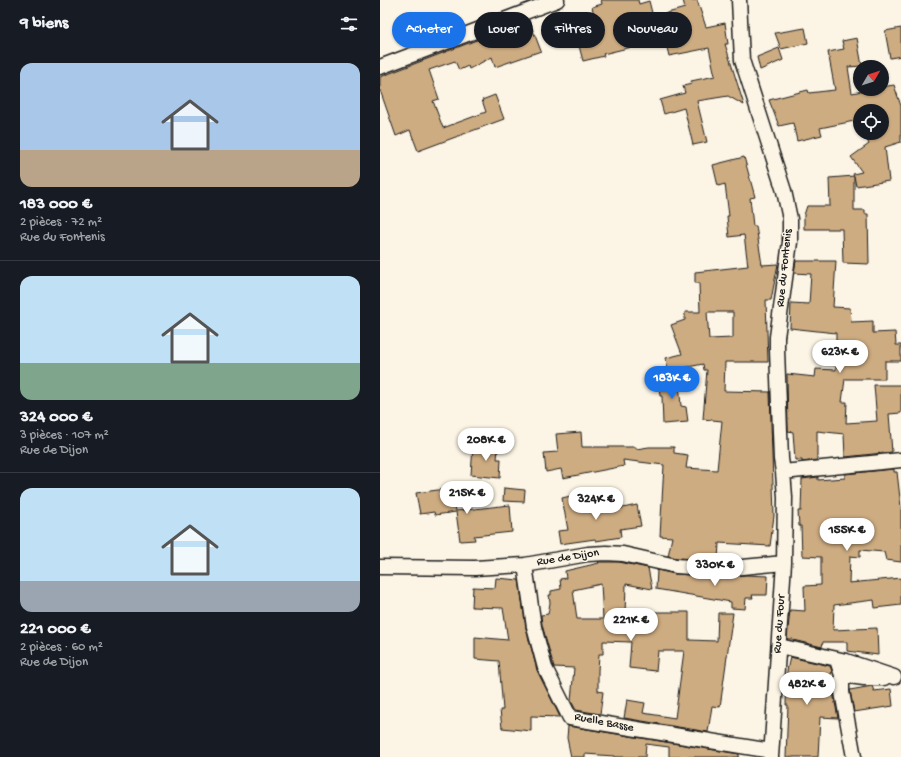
<!DOCTYPE html>
<html lang="fr">
<meta charset="utf-8">
<style>
body{margin:0;font-family:"Gochi Hand",sans-serif;background:#20242c;color:#f1f3f6;height:100vh;display:flex;flex-direction:column;font-size:15px;white-space:nowrap}
*{box-sizing:border-box;margin:0}
p{font-size:13px;color:#9ea1a6}
.icon{flex:none;width:22px;height:22px;fill:none;stroke:currentColor;stroke-width:2;stroke-linecap:round;stroke-linejoin:round}
.map{position:relative;flex:1;overflow:hidden}
.drawer{display:flex;flex-direction:column;background:#171b24;width:380px}
.drawer>*{flex:none}
.guide{position:absolute;left:12px;top:12px;width:380px;height:36px;display:flex;gap:8px}
.needle{width:26px;rotate:51deg}
.tools{position:absolute;left:473px;top:60px;display:grid;gap:8px}
.tools a{display:grid;place-items:center;width:36px;height:36px;border-radius:50%;background:#171b24;box-shadow:0 1px 3px #0004;font-size:20px}
.price{position:absolute;translate:-50% -34px;padding:0 9px;border-radius:14px;background:#fff;color:#222;font-size:13px;line-height:26px;filter:drop-shadow(0 1px 2px #0008)}
.price::after{content:'';position:absolute;left:50%;top:24px;width:12px;height:9px;margin-left:-6px;background:inherit;clip-path:polygon(0 0,100% 0,50% 100%)}
.price.current{background:#1a73e8;color:#fff}
ul{padding:0;list-style:none}
li{display:grid;align-content:center;gap:8px;height:212px;padding:0 20px}
li+li{border-top:1px solid #363941}
li span{display:grid;place-items:center;height:124px;border-radius:12px;color:#555}
li>.icon{margin-inline-start:auto}
span .icon{width:72px;height:72px;fill:#fffc;stroke-width:1}
li b{font-size:17px}
h2{display:flex;justify-content:space-between;align-items:center;height:48px;padding:0 20px;font-size:17px}
.pill{padding:0 14px;border-radius:18px;background:#171b24;box-shadow:0 1px 3px #0004;font-size:14px;line-height:36px}
.pill.current{background:#1a73e8;color:#fff}
main{display:flex;flex:1;min-height:0}
.map>svg:first-child{display:block}
.building{fill:#ceac81;stroke:#1c1c1c;fill-rule:evenodd}
.lines{fill:none;stroke-linecap:round;stroke-linejoin:round}
.minor-casing{stroke:#1c1c1c;stroke-width:17}
.minor{stroke:#fcf5e5;stroke-width:14}
.labels{text-anchor:middle;dominant-baseline:central;stroke-width:3;stroke-linejoin:round;paint-order:stroke}
.street-label{font-size:12px;fill:#1c1c1c;stroke:#fcf5e5}
</style>
<main>
<section class="drawer">
<h2>9 biens<svg class="icon" aria-label="filters" viewBox="0 0 24 24"><path d="M4 7h16M4 17h16"/><circle cx="9" cy="7" r="2"/><circle cx="15" cy="17" r="2"/></svg></h2>
<ul>
<li><span style="background:linear-gradient(#a9c7e8 70%,#b9a48a 0)"><svg class="icon" aria-label="home" viewBox="0 0 24 24"><path d="M3 11l9-7 9 7M6 9v11h12V9"/></svg></span><div><b>183 000 €</b><p>2 pièces · 72 m²</p><p>Rue du Fontenis</p></div></li>
<li><span style="background:linear-gradient(#bfe0f5 70%,#7fa58c 0)"><svg class="icon" aria-label="home" viewBox="0 0 24 24"><path d="M3 11l9-7 9 7M6 9v11h12V9"/></svg></span><div><b>324 000 €</b><p>3 pièces · 107 m²</p><p>Rue de Dijon</p></div></li>
<li><span style="background:linear-gradient(#bfe0f5 75%,#9aa5b1 0)"><svg class="icon" aria-label="home" viewBox="0 0 24 24"><path d="M3 11l9-7 9 7M6 9v11h12V9"/></svg></span><div><b>221 000 €</b><p>2 pièces · 60 m²</p><p>Rue de Dijon</p></div></li>
</ul>
</section>
<div class="map">
<svg width="521" height="757" viewBox="0 0 521 757">
<rect width="100%" height="100%" fill="#fcf5e5"/>
<filter id="ink" filterUnits="userSpaceOnUse"><feTurbulence type="fractalNoise" baseFrequency=".025" numOctaves="2"/><feDisplacementMap in="SourceGraphic" scale="8" xChannelSelector="R" yChannelSelector="G"/><feConvolveMatrix kernelMatrix="1 2 1 2 8 2 1 2 1" color-interpolation-filters="sRGB"/></filter>
<g filter="url(#ink)">
<path class="building" d="M 221,0 L 258,0 L 259,4 L 269,1 L 273,17 L 305,8 L 303,0 L 317,0 L 326,27 L 345,23 L 348,44 L 345,44 L 364,105 L 348,96 L 317,101 L 327,142 L 313,145 L 304,108 L 284,114 L 280,100 L 305,93 L 303,86 L 312,84 L 311,81 L 335,76 L 329,48 L 289,56 L 285,39 L 223,54 L 224,56 L 203,61 L 198,42 L 195,43 L 191,26 L 215,19 L 212,7 L 222,4 Z
M 149,20 L 161,51 L 115,67 L 112,57 L 89,69 L 88,66 L 79,70 L 75,61 L 49,70 L 59,99 L 53,101 L 63,128 L 106,112 L 102,100 L 115,95 L 124,119 L 38,151 L 30,130 L 16,136 L 0,90 L 0,77 Z
M 425,28 L 428,43 L 401,49 L 395,33 Z
M 521,28 L 521,56 L 510,58 L 505,31 Z
M 477,38 L 482,66 L 468,67 L 472,93 L 493,89 L 502,89 L 502,87 L 514,85 L 521,106 L 521,142 L 505,147 L 509,181 L 476,186 L 474,176 L 474,210 L 485,210 L 485,214 L 488,214 L 489,264 L 463,263 L 462,229 L 424,229 L 424,215 L 427,206 L 450,206 L 449,178 L 474,176 L 473,174 L 482,172 L 471,157 L 489,144 L 484,133 L 502,133 L 502,111 L 480,111 L 480,123 L 479,120 L 440,128 L 442,135 L 417,141 L 413,123 L 399,126 L 389,100 L 428,90 L 429,93 L 455,90 L 448,52 L 464,49 L 462,41 Z
M 399,48 L 403,60 L 380,70 L 377,57 Z
M 364,157 L 375,197 L 370,198 L 373,226 L 376,226 L 382,265 L 398,264 L 391,300 L 386,300 L 388,362 L 345,362 L 344,391 L 390,392 L 394,516 L 390,546 L 339,543 L 338,560 L 297,558 L 288,556 L 292,537 L 280,536 L 284,465 L 243,460 L 244,466 L 183,478 L 181,469 L 166,472 L 164,453 L 178,452 L 176,434 L 201,432 L 202,447 L 256,447 L 256,449 L 269,447 L 294,447 L 294,453 L 308,455 L 306,468 L 337,470 L 342,421 L 323,419 L 327,370 L 324,370 L 323,364 L 288,371 L 286,358 L 302,354 L 291,325 L 305,320 L 305,312 L 320,312 L 319,283 L 315,283 L 315,272 L 368,266 L 364,235 L 349,237 L 347,216 L 349,216 L 345,184 L 338,186 L 333,165 ZM 327,312 L 353,312 L 353,338 L 329,339 Z
M 416,261 L 456,261 L 453,307 L 470,308 L 471,322 L 493,321 L 493,333 L 515,332 L 516,345 L 521,345 L 521,361 L 505,361 L 505,379 L 465,379 L 462,402 L 467,402 L 466,423 L 497,421 L 494,385 L 521,385 L 521,413 L 509,414 L 512,452 L 465,457 L 464,434 L 437,431 L 437,460 L 422,462 L 422,460 L 415,460 L 413,432 L 408,431 L 407,374 L 435,377 L 436,369 L 456,370 L 456,333 L 410,328 L 411,303 L 429,304 L 431,274 L 414,273 Z
M 298,373 L 301,406 L 306,407 L 308,422 L 283,424 L 282,396 L 280,396 L 278,375 Z
M 93,446 L 118,448 L 117,459 L 121,459 L 120,478 L 91,475 Z
M 514,469 L 514,472 L 517,472 L 521,507 L 521,562 L 506,560 L 504,552 L 480,550 L 480,557 L 470,556 L 469,583 L 521,578 L 521,605 L 495,608 L 494,600 L 454,605 L 453,630 L 497,628 L 498,655 L 467,651 L 467,642 L 443,642 L 442,647 L 413,640 L 413,639 L 407,639 L 410,610 L 425,611 L 424,586 L 441,585 L 441,557 L 422,556 L 421,526 L 419,526 L 418,511 L 421,511 L 422,479 L 438,477 L 438,480 L 465,478 L 465,474 Z
M 72,488 L 76,511 L 130,505 L 132,532 L 94,536 L 95,540 L 80,541 L 76,512 L 55,515 L 54,512 L 40,514 L 36,493 Z
M 124,488 L 145,490 L 144,502 L 123,501 Z
M 195,495 L 198,508 L 237,502 L 238,509 L 257,505 L 261,526 L 240,529 L 241,537 L 216,541 L 215,539 L 180,544 L 178,531 L 188,530 L 182,498 Z
M 218,562 L 239,562 L 268,568 L 272,589 L 246,584 L 245,615 L 273,614 L 273,612 L 309,612 L 309,640 L 337,641 L 338,613 L 353,613 L 340,707 L 332,706 L 328,732 L 244,718 L 247,700 L 265,703 L 263,713 L 295,718 L 304,651 L 278,651 L 276,671 L 249,668 L 251,642 L 223,641 L 223,654 L 219,654 L 218,671 L 218,691 L 223,692 L 220,714 L 196,710 L 191,701 L 194,668 L 174,667 L 162,625 L 161,615 L 168,614 L 170,603 L 169,595 L 171,595 L 171,591 L 181,589 L 180,579 L 186,578 L 185,571 L 219,563 ZM 221,584 L 223,619 L 197,619 L 193,590 Z
M 277,570 L 295,574 L 340,577 L 366,575 L 388,576 L 387,595 L 372,595 L 373,598 L 366,598 L 365,609 L 351,608 L 351,602 L 276,589 Z
M 116,578 L 139,580 L 146,628 L 157,670 L 180,717 L 151,716 L 151,731 L 122,728 L 120,710 L 123,710 L 119,661 L 95,659 L 95,637 L 128,640 L 123,608 L 92,607 L 93,587 L 115,588 Z
M 410,657 L 450,666 L 452,671 L 450,677 L 458,718 L 440,717 L 438,757 L 406,757 L 408,705 L 406,705 L 407,671 Z
M 492,686 L 494,691 L 511,689 L 513,706 L 474,712 L 470,690 Z
M 188,726 L 359,754 L 359,757 L 289,757 L 289,747 L 266,744 L 265,757 L 234,757 L 234,756 L 205,754 L 205,757 L 191,757 L 187,738 Z"/>
<g class="lines">
<g class="minor-casing">
<path id="minor" d="M 359,0 L 362,60 L 404,191 L 410,219 L 410,242 L 397,337 L 397,350 L 401,459 L 403,472
M 0,67 L 177,0
M 145,565 L 154,627 L 165,668 L 190,718 L 391,751
M 0,567 L 95,568 L 145,565 L 208,554 L 226,553 L 243,554 L 296,566 L 341,569 L 404,563 L 405,497 L 403,472 L 521,460
M 399,646 L 466,661 L 514,677
M 457,660 L 462,675 L 462,692 L 474,757
M 462,675 L 484,678 L 504,678
M 391,757 L 404,563"/>
</g>
<use href="#minor" class="minor"/>
</g>
</g>
<g class="labels">
<g class="street-label">
<text transform="translate(405 268) rotate(-84)">Rue du Fontenis</text>
<text transform="translate(188 558) rotate(-9)">Rue de Dijon</text>
<text transform="translate(400 624) rotate(-86)">Rue du Four</text>
<text transform="translate(224 723) rotate(11)">Ruelle Basse</text>
</g>
</g>
</svg>
<div class="tools">
<a><svg class="needle" viewBox="-14 -14 28 28"><path d="M0-13l5 13h-10z" fill="#e53935"/><path d="M0 13l5-13h-10z" fill="#9ea1a6"/></svg></a>
<a><svg class="icon" aria-label="locate" viewBox="0 0 24 24"><circle cx="12" cy="12" r="6"/><path d="M12 2v4M12 18v4M2 12h4M18 12h4"/></svg></a>
</div>
<b class="price" style="left:460px;top:374px">623K €</b>
<b class="price current" style="left:292px;top:400px">183K €</b>
<b class="price" style="left:106px;top:462px">208K €</b>
<b class="price" style="left:87px;top:515px">215K €</b>
<b class="price" style="left:216px;top:521px">324K €</b>
<b class="price" style="left:467px;top:552px">155K €</b>
<b class="price" style="left:335px;top:587px">330K €</b>
<b class="price" style="left:251px;top:642px">221K €</b>
<b class="price" style="left:427px;top:706px">482K €</b>
<div class="guide">
<a class="pill current">Acheter</a>
<a class="pill">Louer</a>
<a class="pill">Filtres</a>
<a class="pill">Nouveau</a>
</div>
</div>
</main>
